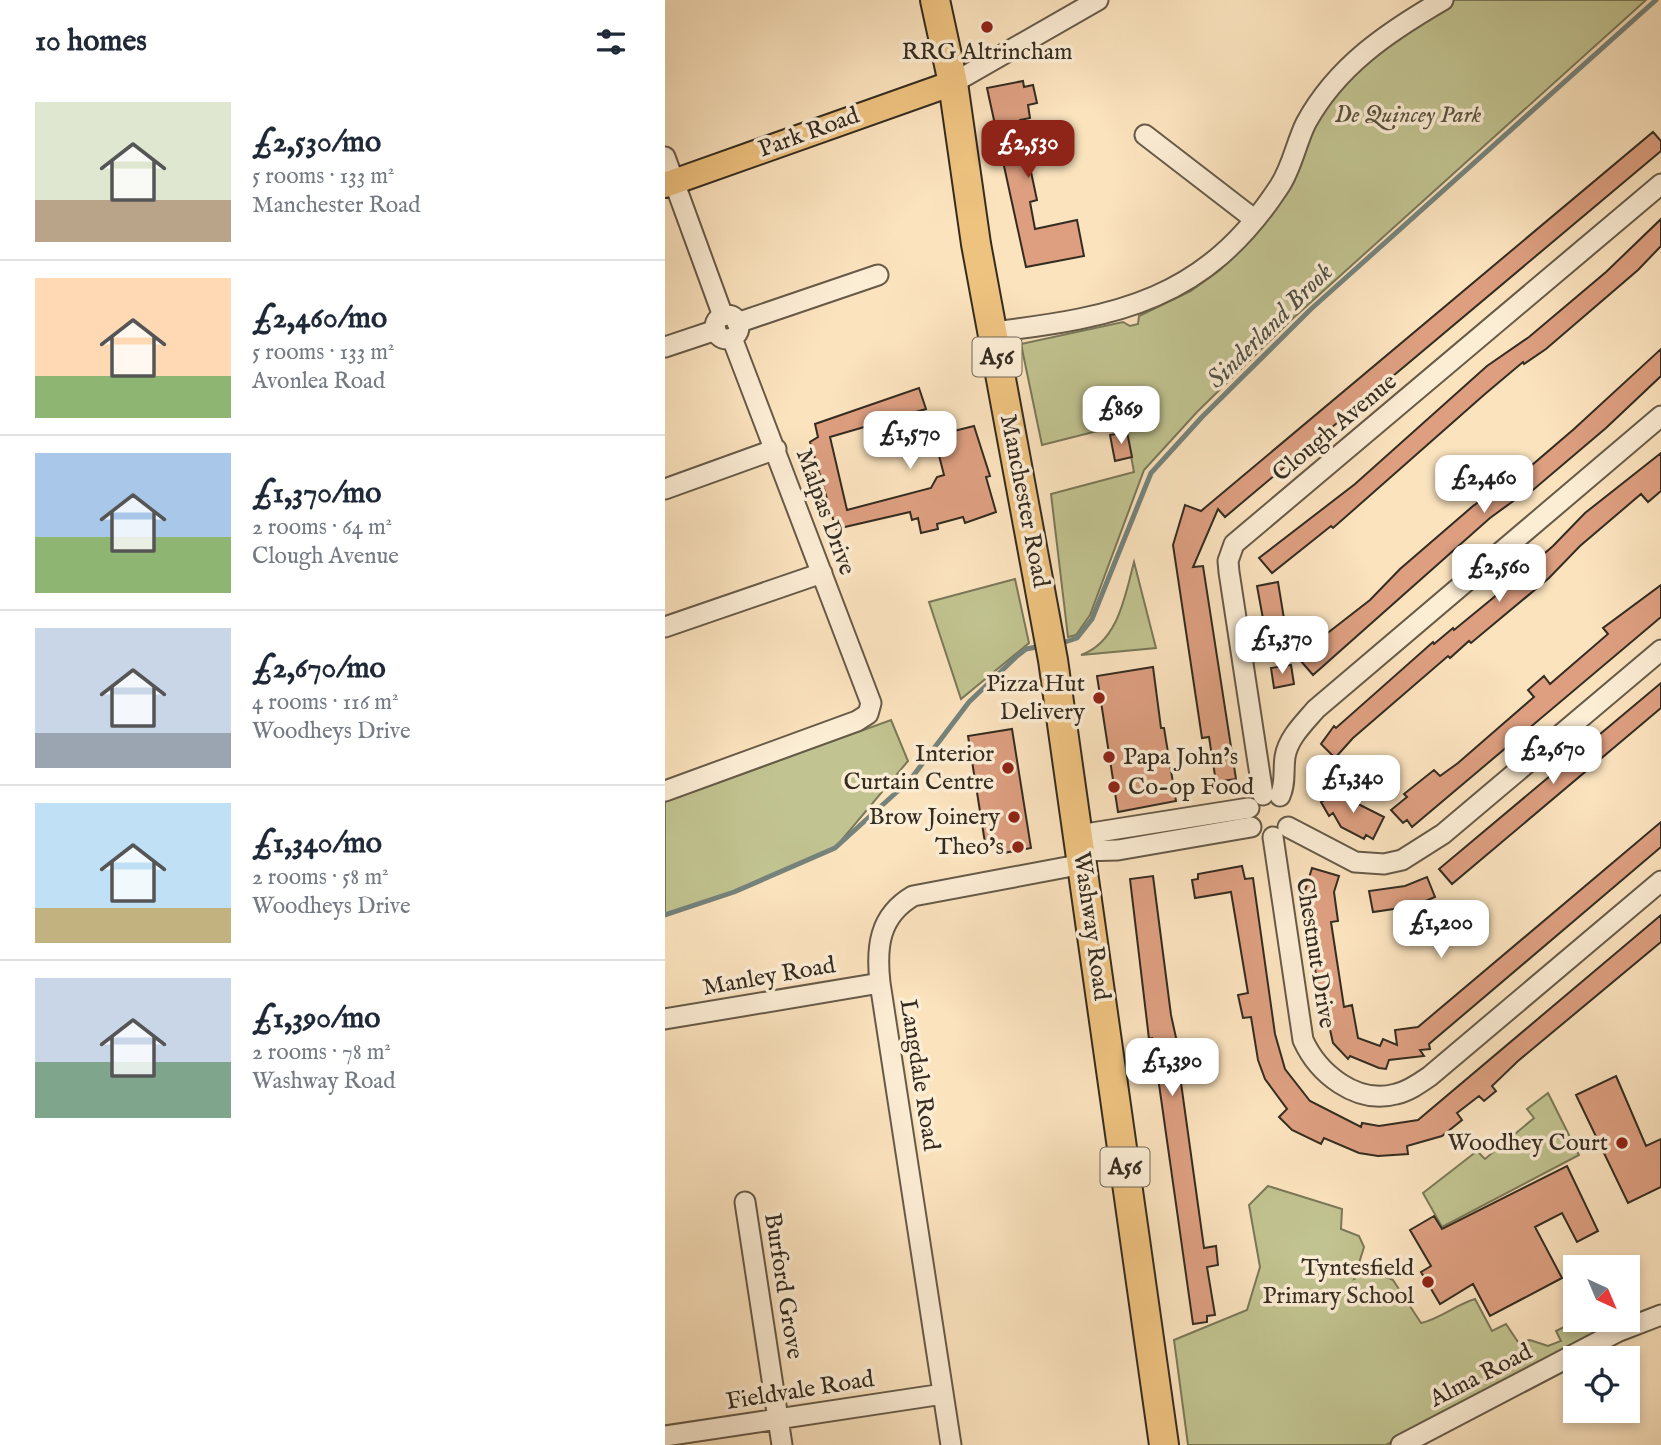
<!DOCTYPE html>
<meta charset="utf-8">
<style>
body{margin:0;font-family:"IM FELL English",serif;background:#f2f2f3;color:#1f2937;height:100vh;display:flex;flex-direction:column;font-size:26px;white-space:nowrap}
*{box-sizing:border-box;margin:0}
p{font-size:23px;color:#747a83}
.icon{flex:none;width:38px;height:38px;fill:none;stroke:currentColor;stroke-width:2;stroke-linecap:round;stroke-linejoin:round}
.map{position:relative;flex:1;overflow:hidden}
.panel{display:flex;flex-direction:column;background:#fff;width:665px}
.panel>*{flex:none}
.needle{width:46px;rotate:136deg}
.tools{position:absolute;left:898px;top:1255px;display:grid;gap:14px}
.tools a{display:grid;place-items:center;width:77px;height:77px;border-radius:0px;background:#fff;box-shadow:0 4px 10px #0003;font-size:35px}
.price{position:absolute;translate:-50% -60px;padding:0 16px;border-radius:14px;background:#fff;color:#222;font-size:23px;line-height:46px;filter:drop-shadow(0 2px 4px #0008)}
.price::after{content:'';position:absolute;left:50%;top:42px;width:21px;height:16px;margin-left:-10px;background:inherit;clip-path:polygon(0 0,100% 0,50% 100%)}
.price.current{background:#8f2418;color:#fff}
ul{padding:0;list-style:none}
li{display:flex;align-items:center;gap:21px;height:175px;padding:0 35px}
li+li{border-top:2px solid #e0e1e3}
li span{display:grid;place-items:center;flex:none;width:196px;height:140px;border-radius:0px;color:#555}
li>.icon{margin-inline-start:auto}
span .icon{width:84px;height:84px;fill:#fffc;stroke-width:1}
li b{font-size:30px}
h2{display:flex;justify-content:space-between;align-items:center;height:84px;padding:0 35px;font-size:30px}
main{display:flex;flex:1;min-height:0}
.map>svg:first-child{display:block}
.green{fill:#c1c390;stroke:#7a7858;stroke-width:2}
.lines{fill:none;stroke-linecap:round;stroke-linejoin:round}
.stream{stroke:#75837c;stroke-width:5}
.building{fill:#dd9f80;stroke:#342c21;stroke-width:2}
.minor-casing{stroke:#665a48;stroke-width:23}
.major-casing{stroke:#342c21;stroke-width:28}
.highway-casing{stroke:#342c21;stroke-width:32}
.minor{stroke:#fcedd5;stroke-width:19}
.major{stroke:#eec27f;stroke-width:24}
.highway{stroke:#eec27f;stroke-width:28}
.poi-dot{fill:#8f2418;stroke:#fcedd5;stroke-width:2.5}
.labels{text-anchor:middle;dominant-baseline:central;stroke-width:7;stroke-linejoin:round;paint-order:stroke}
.shield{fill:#fcedd5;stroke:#706657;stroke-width:2}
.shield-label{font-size:23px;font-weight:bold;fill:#342c21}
.poi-label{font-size:24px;fill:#342c21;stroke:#fcedd5;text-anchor:end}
.park-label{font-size:24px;font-style:italic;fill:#57523d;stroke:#fcedd5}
.street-label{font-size:24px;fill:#342c21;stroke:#fcedd5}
.water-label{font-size:26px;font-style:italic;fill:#4f5047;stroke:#fcedd5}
</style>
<main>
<section class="panel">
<h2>10 homes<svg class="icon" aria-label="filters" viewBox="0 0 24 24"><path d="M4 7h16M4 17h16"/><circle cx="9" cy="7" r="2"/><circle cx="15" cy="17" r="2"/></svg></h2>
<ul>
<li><span style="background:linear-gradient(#dfe7d0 70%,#b9a48a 0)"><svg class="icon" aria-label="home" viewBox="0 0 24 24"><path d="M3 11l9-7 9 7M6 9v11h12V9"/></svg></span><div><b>£2,530/mo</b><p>5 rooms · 133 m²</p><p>Manchester Road</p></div></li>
<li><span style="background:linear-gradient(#ffd9b3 70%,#8fb573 0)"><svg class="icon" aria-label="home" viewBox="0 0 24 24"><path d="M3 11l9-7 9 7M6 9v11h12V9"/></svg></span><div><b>£2,460/mo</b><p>5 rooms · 133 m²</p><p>Avonlea Road</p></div></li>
<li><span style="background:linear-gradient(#a9c7e8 60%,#8fb573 0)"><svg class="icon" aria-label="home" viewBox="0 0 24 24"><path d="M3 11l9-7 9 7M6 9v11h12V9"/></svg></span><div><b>£1,370/mo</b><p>2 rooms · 64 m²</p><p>Clough Avenue</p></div></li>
<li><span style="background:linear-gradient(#c9d6e8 75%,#9aa5b1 0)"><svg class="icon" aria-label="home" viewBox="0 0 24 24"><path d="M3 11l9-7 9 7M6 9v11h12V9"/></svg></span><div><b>£2,670/mo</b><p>4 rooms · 116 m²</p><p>Woodheys Drive</p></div></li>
<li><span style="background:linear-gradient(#bfe0f5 75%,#c2b280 0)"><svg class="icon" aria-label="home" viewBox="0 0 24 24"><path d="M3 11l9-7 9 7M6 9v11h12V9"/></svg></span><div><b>£1,340/mo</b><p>2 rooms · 58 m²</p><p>Woodheys Drive</p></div></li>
<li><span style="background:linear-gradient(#c9d6e8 60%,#7fa58c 0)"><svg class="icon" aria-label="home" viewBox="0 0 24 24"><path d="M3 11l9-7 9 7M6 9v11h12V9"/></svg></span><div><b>£1,390/mo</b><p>2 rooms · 78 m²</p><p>Washway Road</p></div></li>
</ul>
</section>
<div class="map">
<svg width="996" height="1445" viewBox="0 0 996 1445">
<rect width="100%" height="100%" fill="#fbe3be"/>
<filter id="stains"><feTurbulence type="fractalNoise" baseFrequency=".00286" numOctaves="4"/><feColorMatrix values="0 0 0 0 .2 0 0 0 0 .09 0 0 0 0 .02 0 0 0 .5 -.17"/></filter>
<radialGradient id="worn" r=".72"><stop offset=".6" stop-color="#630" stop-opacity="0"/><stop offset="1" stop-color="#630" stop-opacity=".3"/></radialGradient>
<path class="green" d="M 783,0 L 981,0 L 625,321 L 532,412 L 479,470 L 425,615 L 411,635 L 403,637 L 386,494 L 469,472 L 460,424 L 377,445 L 356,344 L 458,322 L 465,326 L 473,324 L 474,316 L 526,291 L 555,270 L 581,244 L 609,206 L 649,121 L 693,63 Z
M 469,562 L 491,648 L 416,655 C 453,642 460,596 469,562 Z
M 350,579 L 364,643 L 296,699 L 264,602 Z
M 226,720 L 243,761 L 170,848 L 69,892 L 0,915 L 0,802 Z
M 883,1093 L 914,1155 L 777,1227 L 758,1193 L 812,1151 L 820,1159 L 869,1118 L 862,1109 Z
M 603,1186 L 677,1209 L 676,1229 L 694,1236 L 699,1247 L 689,1279 L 707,1270 L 728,1280 L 756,1323 C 775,1319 790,1305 810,1299 L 827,1331 L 841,1324 L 853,1342 L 865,1340 L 883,1346 L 896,1341 L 891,1331 L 913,1320 L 936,1320 L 942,1330 L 721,1445 L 523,1445 L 509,1340 L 582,1310 L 595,1267 L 584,1205 Z"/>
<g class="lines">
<path class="stream" d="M 394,644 L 412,638 L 427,619 L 486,473 L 537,417 L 646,309 L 991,0
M 0,915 L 69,892 L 170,848 L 245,780 L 304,702 L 352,656 L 361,649 L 377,646"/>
</g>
<path class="building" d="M 358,81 L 359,87 L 368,85 L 372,103 L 363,105 L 365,118 L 355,120 L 372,200 L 365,202 L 370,229 L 412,220 L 419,256 L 361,267 L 322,88 Z
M 988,132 L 996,141 L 996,151 L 560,517 L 553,509 L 528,567 L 538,566 L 571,779 L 551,782 L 544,737 L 537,738 L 508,545 L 520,505 L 536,511 Z
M 996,219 L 996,246 L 973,270 L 881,349 L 859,364 L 858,362 L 820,394 L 668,528 L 666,526 L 607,573 L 594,558 L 690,484 L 822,366 L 864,337 L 941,272 Z
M 996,349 L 996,376 L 941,428 L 868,490 L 866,488 L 825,518 L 648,675 L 635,660 L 661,637 L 660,635 L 705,600 L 735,569 L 808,506 L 851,475 L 853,477 L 909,429 Z
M 254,388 L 261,409 L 165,437 L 182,510 L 266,488 L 272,477 L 279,475 L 269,436 L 309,426 L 325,476 L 321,477 L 331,512 L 300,523 L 298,517 L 272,524 L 273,529 L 256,533 L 253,518 L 247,520 L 245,512 L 171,529 L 145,442 L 153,437 L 150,424 Z
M 462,432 L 467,457 L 450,461 L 445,435 Z
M 996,453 L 996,491 L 983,502 L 976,494 L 915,546 L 884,578 L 806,643 L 804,641 L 785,658 L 783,656 L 688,738 L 670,758 L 656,744 L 669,726 L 671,728 L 768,642 L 769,644 L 788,628 L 789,630 L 828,598 L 888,546 L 920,513 Z
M 613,582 L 621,631 L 601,635 L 592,586 Z
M 996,585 L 996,617 L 747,827 L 742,820 L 738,823 L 726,810 L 742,797 L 739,794 L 769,770 L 775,776 L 793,763 L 869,697 L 863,690 L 879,676 L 885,684 L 943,634 L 938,628 Z
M 626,665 L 629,684 L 609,688 L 606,668 Z
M 488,667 L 496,728 L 499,728 L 511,801 L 453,812 L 432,676 Z
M 996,683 L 996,708 L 787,884 L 774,869 Z
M 347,729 L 366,848 L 333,854 L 332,847 L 321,849 L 303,736 Z
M 651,762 L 673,765 L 671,780 L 649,777 Z
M 682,787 L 691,803 L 719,817 L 708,839 L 701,835 L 699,839 L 676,827 L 668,813 L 664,816 L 656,802 Z
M 996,822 L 996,847 L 764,1044 L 765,1049 L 755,1050 L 759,1056 L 724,1060 L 721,1069 L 714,1068 L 685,1056 L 683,1059 L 668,1043 L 664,1025 L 660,1025 L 652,982 L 639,894 L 647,868 L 674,876 L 669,892 L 673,921 L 666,922 L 679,1007 L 687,1005 L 693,1038 L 715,1046 L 718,1039 L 732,1045 L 730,1030 L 753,1027 Z
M 577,866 L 580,879 L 588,878 L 610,1034 L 620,1069 L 645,1101 L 696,1127 L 697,1123 L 714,1126 L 753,1120 L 996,915 L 996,942 L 853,1061 L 827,1086 L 831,1091 L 819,1101 L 814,1096 L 792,1113 L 797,1120 L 777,1136 L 742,1146 L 743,1154 L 713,1156 L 694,1153 L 659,1138 L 656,1144 L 627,1130 L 614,1117 L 622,1109 L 600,1079 L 593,1060 L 586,1017 L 578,1018 L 573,995 L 583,993 L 566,892 L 530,898 L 527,880 L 533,879 L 533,874 Z
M 488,876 L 506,1015 L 521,1083 L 516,1083 L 539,1248 L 551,1246 L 553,1265 L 542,1267 L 550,1315 L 542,1316 L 542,1322 L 528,1324 L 491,1063 L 487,1038 L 484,1039 L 465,879 Z
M 762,877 L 770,897 L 749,906 L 708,912 L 704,891 L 740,886 Z
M 951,1076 L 981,1146 L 996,1139 L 996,1187 L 963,1203 L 911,1095 Z
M 902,1166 L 933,1231 L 912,1242 L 897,1213 L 870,1227 L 897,1278 L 825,1316 L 808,1284 L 775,1304 L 756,1272 L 766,1266 L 745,1230 L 769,1216 L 777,1229 Z"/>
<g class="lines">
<g class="minor-casing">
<path id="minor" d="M 288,83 L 433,0
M 480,135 L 589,219
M 0,157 L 58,316
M50 327a12 12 0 1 1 24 0a12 12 0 1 1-24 0Z
M 72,323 L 213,275
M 327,332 C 453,317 540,300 614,187 C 627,168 631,143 641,123 C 672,66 723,32 778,0
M 0,347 L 51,330
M 0,489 L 111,449
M 0,627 L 157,573
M 0,791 L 192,721 L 203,714 L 206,703 L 67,338
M 598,795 L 564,572 L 563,561 L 569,544 L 996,184
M 615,796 C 621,783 618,770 620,757 C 623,738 639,723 651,709 L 996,416
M 623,827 L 690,862 L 719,864 L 737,860 L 778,834 L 996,650
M 414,835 L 584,808
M 608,837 L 638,1040 C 653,1073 691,1105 731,1094 C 744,1091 755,1083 765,1076 L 996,881
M 416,851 L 453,850 L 586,827
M 0,1019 L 215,983
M 80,1202 L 117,1445
M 0,1436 L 278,1394
M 286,1445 L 215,983 C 211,947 214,916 248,896 L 418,864
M 736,1445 L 952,1332 L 996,1315"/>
</g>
<g class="major-casing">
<path id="major" d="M 0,185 L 288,83"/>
</g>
<g class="highway-casing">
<path id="highway" d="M 270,0 L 288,83 L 311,244 L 388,660 L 499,1445"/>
</g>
<use href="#minor" class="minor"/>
<use href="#major" class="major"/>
<use href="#highway" class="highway"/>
</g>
<g class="poi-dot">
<circle cx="322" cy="27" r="7"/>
<circle cx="434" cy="698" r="7"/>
<circle cx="444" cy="757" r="7"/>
<circle cx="343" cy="768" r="7"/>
<circle cx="449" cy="787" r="7"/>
<circle cx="349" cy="817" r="7"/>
<circle cx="353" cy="847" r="7"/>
<circle cx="957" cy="1143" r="7"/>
<circle cx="763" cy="1282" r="7"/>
</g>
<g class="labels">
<g class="shield">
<rect x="307.5" y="337.5" width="49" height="39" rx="5"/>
<rect x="435.5" y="1147.5" width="49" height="39" rx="5"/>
</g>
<g class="shield-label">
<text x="332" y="357">A56</text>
<text x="460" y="1167">A56</text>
</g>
<g class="poi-label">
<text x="322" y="52" text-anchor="middle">RRG Altrincham</text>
<text x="420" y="684">Pizza Hut<tspan x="420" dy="28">Delivery</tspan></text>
<text x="329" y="754">Interior<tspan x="329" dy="28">Curtain Centre</tspan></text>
<text x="458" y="757" text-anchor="start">Papa John's</text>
<text x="463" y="787" text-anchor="start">Co-op Food</text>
<text x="335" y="817">Brow Joinery</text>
<text x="339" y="847">Theo's</text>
<text x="943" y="1143">Woodhey Court</text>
<text x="749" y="1268">Tyntesfield<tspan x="749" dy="28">Primary School</tspan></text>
</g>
<g class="park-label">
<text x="743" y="115">De Quincey Park</text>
</g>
<g class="street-label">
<text transform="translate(144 133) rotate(-20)">Park Road</text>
<text transform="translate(670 428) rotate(-40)">Clough Avenue</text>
<text transform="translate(359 501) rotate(79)">Manchester Road</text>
<text transform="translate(160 512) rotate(70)">Malpas Drive</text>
<text transform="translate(426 926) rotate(82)">Washway Road</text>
<text transform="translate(650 953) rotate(81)">Chestnut Drive</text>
<text transform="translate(104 977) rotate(-10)">Manley Road</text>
<text transform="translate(254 1075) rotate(81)">Langdale Road</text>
<text transform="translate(118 1286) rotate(81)">Burford Grove</text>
<text transform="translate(816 1376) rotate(-27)">Alma Road</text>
<text transform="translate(135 1391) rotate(-9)">Fieldvale Road</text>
</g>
<g class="water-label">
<text transform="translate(605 326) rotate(-45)">Sinderland Brook</text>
</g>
</g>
<rect width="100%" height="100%" filter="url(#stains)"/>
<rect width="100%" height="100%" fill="url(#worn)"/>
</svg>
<div class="tools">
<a><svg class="needle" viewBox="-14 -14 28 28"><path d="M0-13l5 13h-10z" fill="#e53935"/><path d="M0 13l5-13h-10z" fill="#747a83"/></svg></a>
<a><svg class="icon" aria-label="locate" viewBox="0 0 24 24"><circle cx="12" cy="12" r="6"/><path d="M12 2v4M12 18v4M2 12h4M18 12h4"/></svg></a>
</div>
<b class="price current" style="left:363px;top:180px">£2,530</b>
<b class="price" style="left:456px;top:446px">£869</b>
<b class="price" style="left:245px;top:471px">£1,570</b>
<b class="price" style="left:819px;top:515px">£2,460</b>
<b class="price" style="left:834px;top:604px">£2,560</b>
<b class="price" style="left:617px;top:676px">£1,370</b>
<b class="price" style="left:888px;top:786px">£2,670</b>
<b class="price" style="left:688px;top:815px">£1,340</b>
<b class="price" style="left:776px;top:960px">£1,200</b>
<b class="price" style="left:507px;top:1098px">£1,390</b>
</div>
</main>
